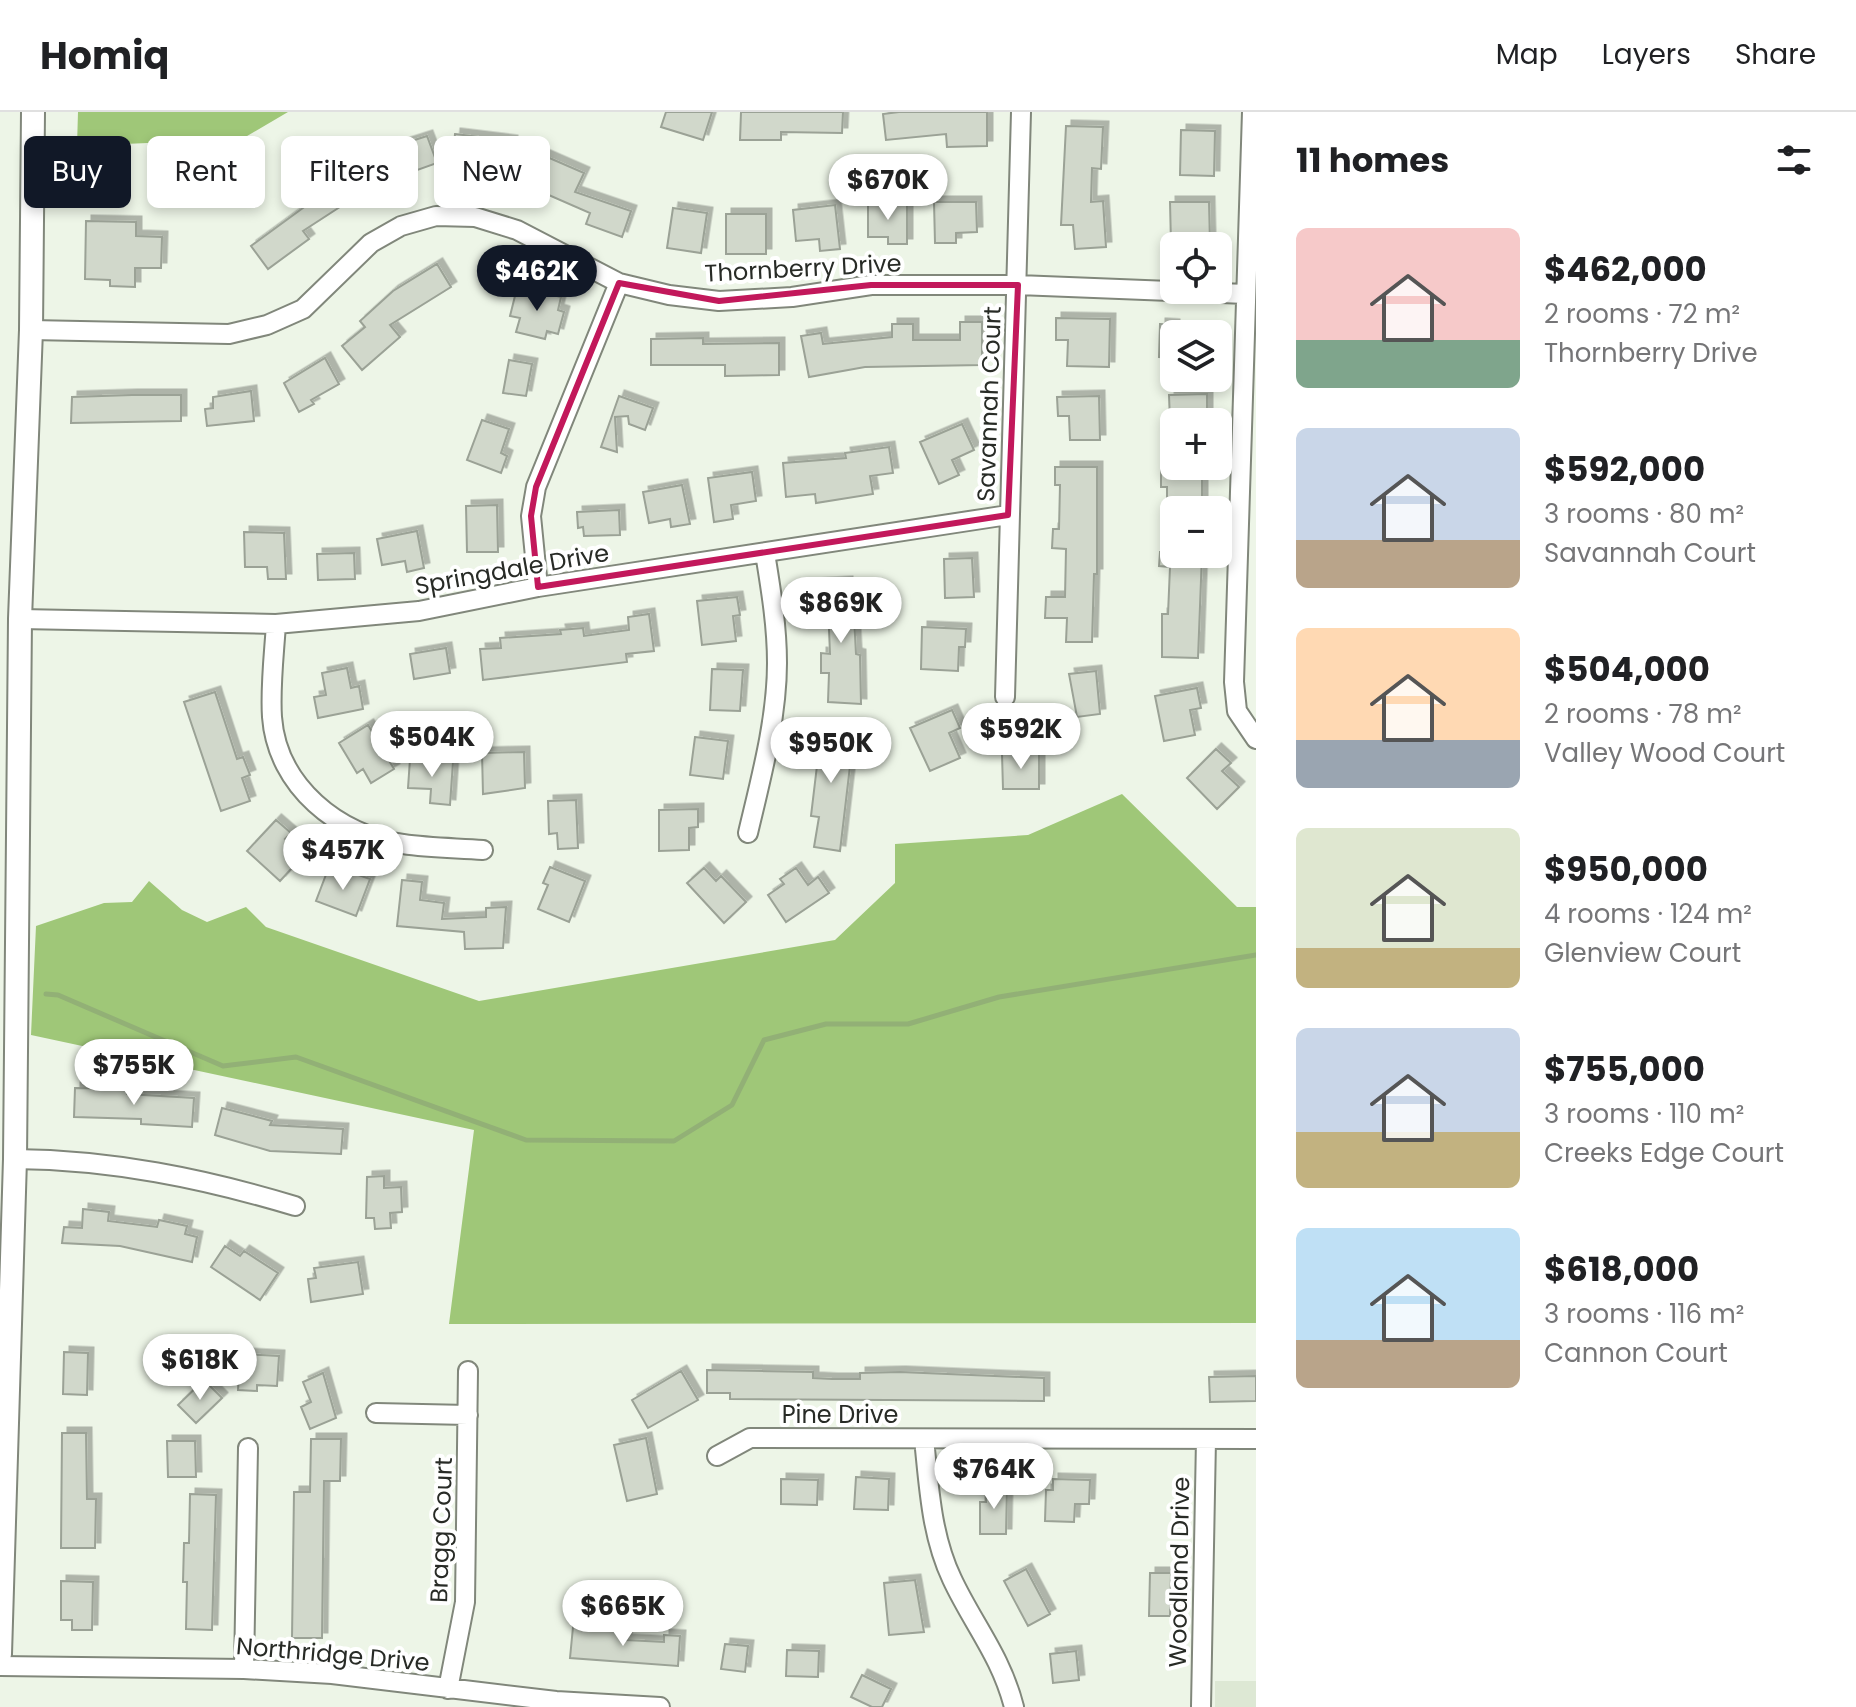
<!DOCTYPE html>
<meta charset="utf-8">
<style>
body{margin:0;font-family:Poppins,sans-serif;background:#f2f2f2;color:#202124;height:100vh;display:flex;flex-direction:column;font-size:30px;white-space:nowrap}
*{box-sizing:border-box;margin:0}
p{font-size:26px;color:#757577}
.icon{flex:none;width:44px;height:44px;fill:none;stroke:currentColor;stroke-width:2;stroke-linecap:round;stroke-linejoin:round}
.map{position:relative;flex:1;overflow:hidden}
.sheet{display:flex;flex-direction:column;background:#fff;width:600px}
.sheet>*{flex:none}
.guide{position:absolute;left:24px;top:24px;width:760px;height:72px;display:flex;gap:16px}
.buttons{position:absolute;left:1160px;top:120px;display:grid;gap:16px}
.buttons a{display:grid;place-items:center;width:72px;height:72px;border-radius:12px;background:#fff;box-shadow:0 4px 12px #0003;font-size:40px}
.price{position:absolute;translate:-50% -68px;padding:0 18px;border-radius:28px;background:#fff;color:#222;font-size:26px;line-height:52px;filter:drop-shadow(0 2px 4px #0008)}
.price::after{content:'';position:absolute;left:50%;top:48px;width:24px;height:18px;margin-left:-12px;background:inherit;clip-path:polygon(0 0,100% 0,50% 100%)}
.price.current{background:#111827;color:#fff}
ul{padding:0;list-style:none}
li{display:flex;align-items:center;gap:24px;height:200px;padding:0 40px}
li span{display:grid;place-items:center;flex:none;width:224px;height:160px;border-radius:12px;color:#555}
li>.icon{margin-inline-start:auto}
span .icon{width:96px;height:96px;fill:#fffc;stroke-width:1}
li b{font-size:34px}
h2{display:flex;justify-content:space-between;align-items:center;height:96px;padding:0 40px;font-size:34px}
.pill{padding:0 28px;border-radius:12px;background:#fff;box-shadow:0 4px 12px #0003;font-size:28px;line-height:72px}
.pill.current{background:#111827;color:#fff}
header{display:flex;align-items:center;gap:48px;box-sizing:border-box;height:112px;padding:0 40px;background:#fff;border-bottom:2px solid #e0e0e0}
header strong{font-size:38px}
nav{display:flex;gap:44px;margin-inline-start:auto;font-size:28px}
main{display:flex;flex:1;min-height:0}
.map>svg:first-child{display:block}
.built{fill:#dde8d4}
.forest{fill:#9fc778}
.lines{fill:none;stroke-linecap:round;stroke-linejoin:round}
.stream{stroke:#92b076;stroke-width:5}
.building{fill:#d1d8cb;stroke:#9ba296;stroke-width:2;filter:url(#shadow)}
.minor-casing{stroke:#81877b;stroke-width:22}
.tertiary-casing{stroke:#81877b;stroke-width:26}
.minor{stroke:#fff;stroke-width:18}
.tertiary{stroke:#fff;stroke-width:22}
.marked{fill:none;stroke:#c2185b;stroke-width:6;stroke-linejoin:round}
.labels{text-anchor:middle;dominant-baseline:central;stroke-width:8;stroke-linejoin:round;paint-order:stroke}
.street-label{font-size:24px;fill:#282b26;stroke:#fff}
</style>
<header>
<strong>Homiq</strong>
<nav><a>Map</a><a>Layers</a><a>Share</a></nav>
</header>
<main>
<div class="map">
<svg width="1256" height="1595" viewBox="0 0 1256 1595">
<defs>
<filter id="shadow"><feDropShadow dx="5.5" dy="-5.5" stdDeviation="0" flood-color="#0004"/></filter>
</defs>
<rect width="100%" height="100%" fill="#edf5e7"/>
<path class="built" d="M 1215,1569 L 1256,1569 L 1256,1595 L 1215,1595 Z"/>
<path class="forest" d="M 78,0 L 288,0 L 242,27 L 77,34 Z
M 1122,682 L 1237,795 L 1256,795 L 1256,1211 L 449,1212 L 474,1018 L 31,923 L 36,814 L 104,791 L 132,790 L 149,769 L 182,798 L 207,810 L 246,795 L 266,815 L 479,889 L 835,828 L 895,771 L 895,732 L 1028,723 Z"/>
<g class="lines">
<path class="stream" d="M 46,882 L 58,883 L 223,954 L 296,945 L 526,1028 L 674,1029 L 732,993 L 764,928 L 826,912 L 908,912 L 999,885 L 1256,843"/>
</g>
<path class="building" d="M 666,0 L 712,0 L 703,28 L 661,15 Z
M 741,0 L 843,0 L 842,21 L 781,20 L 781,28 L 740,28 Z
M 899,0 L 987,0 L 987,34 L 947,35 L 946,22 L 886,28 L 883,2 Z
M 1066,14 L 1103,15 L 1101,57 L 1092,56 L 1091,90 L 1103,89 L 1106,135 L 1075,137 L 1073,113 L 1061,113 Z
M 1181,18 L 1215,19 L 1214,64 L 1180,63 Z
M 455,22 L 512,29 L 509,59 L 452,52 Z
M 427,24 L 437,51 L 381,71 L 371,42 Z
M 538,41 L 584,61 L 575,80 L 631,99 L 622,125 L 586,112 L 590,101 L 535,77 L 534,69 L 527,66 Z
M 351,54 L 366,78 L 303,119 L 309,127 L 268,157 L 251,134 L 307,93 L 303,86 Z
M 934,90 L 976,90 L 977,120 L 956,121 L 956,131 L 935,131 Z
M 1170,90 L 1209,90 L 1210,132 L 1171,132 Z
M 868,91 L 907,91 L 907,132 L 888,132 L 888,125 L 868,125 Z
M 835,93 L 840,137 L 820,139 L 819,127 L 796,129 L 793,98 Z
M 673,96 L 707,101 L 701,141 L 667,136 Z
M 726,102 L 766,102 L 766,142 L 726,142 Z
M 86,109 L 136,110 L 136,124 L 162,125 L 161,156 L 135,156 L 135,175 L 110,174 L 110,168 L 85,167 Z
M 437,152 L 451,175 L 390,213 L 400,225 L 362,258 L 342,234 L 365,215 L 360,209 L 393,179 Z
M 530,177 L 561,185 L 558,198 L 564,200 L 558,222 L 547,219 L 545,227 L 516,220 L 520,206 L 510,204 L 516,180 L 529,183 Z
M 1056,206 L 1110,207 L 1109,255 L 1067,254 L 1068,228 L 1056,228 Z
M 960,210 L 982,210 L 982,253 L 865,255 L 809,265 L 801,224 L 821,221 L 823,232 L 892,225 L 892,212 L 913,212 L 913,228 L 960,228 Z
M 1160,212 L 1174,213 L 1174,246 L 1159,245 Z
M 703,226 L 703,232 L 779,231 L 779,263 L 725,264 L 725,253 L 651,253 L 651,227 Z
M 325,246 L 339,272 L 311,288 L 314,292 L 299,300 L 284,271 Z
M 509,248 L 532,252 L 526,284 L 503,281 Z
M 251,279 L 254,309 L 207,314 L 205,297 L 213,296 L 213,285 Z
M 1207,282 L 1207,310 L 1170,310 L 1169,283 Z
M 132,283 L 181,283 L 181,309 L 71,311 L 72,285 Z
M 619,284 L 653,296 L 645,318 L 629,312 L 628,304 L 615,305 L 617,340 L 601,335 Z
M 1099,284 L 1100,328 L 1070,328 L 1069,304 L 1058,304 L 1057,285 Z
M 482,308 L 509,317 L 501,341 L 507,344 L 501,361 L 467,348 Z
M 962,312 L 974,338 L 952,348 L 959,363 L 939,372 L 920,330 Z
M 889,335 L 893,361 L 870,364 L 873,382 L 816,391 L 815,382 L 786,385 L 783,351 L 846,346 L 845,341 Z
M 1055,355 L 1097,355 L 1097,462 L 1094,462 L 1092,530 L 1066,530 L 1067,506 L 1045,506 L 1046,485 L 1065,485 L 1066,437 L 1052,436 L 1053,417 L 1059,417 L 1060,373 L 1055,373 Z
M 1161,358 L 1202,358 L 1202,398 L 1167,398 L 1167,375 L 1161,375 Z
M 752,360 L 756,389 L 731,393 L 733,407 L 714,410 L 708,366 Z
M 682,373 L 690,412 L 671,415 L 670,407 L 649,411 L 643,380 Z
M 497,393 L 498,440 L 467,440 L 466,394 Z
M 619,398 L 620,423 L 584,424 L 583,415 L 578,416 L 577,400 Z
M 417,419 L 424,456 L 407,460 L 405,449 L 382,453 L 377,427 Z
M 244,420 L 284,421 L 286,467 L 268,467 L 267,455 L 245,455 Z
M 1160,440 L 1202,442 L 1198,546 L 1162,545 L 1162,502 L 1168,502 L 1170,455 L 1159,454 Z
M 354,441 L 355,467 L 318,468 L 317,442 Z
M 972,446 L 974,485 L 945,486 L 944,447 Z
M 847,470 L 848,486 L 853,486 L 856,542 L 860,543 L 861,592 L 828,590 L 829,561 L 821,561 L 821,541 L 830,542 L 828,492 L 817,492 L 816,472 Z
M 737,485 L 740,503 L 733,504 L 736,529 L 702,533 L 697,489 Z
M 649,502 L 654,539 L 626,542 L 627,550 L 483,568 L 480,537 L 501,536 L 500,526 L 561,522 L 560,518 L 583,516 L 584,524 L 629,518 L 628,505 Z
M 922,515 L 966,517 L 965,535 L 959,535 L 958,559 L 921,557 Z
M 446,536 L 450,561 L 414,567 L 410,542 Z
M 347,556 L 351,576 L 359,574 L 363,597 L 318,606 L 314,585 L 326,583 L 322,561 Z
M 712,557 L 743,558 L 740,599 L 710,598 Z
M 1096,559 L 1100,602 L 1077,605 L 1069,562 Z
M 1197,576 L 1201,596 L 1190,598 L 1195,623 L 1164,629 L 1155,584 Z
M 215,580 L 237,647 L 243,645 L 250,663 L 242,666 L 250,689 L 221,699 L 184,590 Z
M 952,598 L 960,616 L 949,621 L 960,646 L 930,659 L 910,616 Z
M 368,613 L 394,657 L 371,671 L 363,657 L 357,661 L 339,631 Z
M 815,615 L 854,620 L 840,739 L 814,735 L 819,705 L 811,704 L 819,637 L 812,636 Z
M 695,625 L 728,629 L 723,667 L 690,663 Z
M 1216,637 L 1231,651 L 1222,659 L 1239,675 L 1217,697 L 1187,666 Z
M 524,640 L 525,676 L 483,682 L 482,641 Z
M 1039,641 L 1039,677 L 1003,677 L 1002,642 Z
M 410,647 L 453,650 L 450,693 L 430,691 L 431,677 L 408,676 Z
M 576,688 L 578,736 L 558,737 L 557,721 L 549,722 L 548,689 Z
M 698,697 L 698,715 L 689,716 L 689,738 L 659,739 L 659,698 Z
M 276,708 L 291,721 L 285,727 L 303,744 L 280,769 L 247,739 Z
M 550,755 L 585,769 L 569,810 L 538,797 L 548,773 L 543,771 Z
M 704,756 L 716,769 L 721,764 L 746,790 L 724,811 L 687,771 Z
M 796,756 L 808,773 L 818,765 L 829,781 L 786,810 L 768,783 L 784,772 L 780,767 Z
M 327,760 L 347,767 L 350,760 L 370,767 L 356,804 L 316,789 Z
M 402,768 L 422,770 L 420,788 L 444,791 L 442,807 L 486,805 L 486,796 L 506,795 L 503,836 L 465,837 L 464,820 L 397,814 Z
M 75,976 L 127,977 L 127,982 L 194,986 L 192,1015 L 141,1012 L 141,1007 L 74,1005 Z
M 222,996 L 272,1009 L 270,1013 L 343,1017 L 341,1042 L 270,1039 L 215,1023 Z
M 384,1064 L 384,1076 L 401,1075 L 402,1100 L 390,1101 L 391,1116 L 375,1117 L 374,1106 L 366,1106 L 367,1065 Z
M 83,1097 L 109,1100 L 108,1109 L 157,1115 L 159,1108 L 187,1114 L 185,1122 L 197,1125 L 192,1150 L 120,1134 L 62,1131 L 64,1115 L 82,1116 Z
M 225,1134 L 240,1144 L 244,1139 L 278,1161 L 260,1188 L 211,1155 Z
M 358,1150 L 363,1182 L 311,1190 L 308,1167 L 316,1166 L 314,1156 Z
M 64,1240 L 88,1241 L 87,1283 L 63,1282 Z
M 240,1242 L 279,1244 L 277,1274 L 257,1273 L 257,1279 L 238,1278 Z
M 707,1258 L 813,1260 L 813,1266 L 832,1267 L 860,1267 L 860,1261 L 900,1260 L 1044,1266 L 1044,1289 L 730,1287 L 730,1281 L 707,1281 Z
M 681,1259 L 698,1288 L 648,1316 L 632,1288 Z
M 323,1261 L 336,1306 L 310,1317 L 301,1295 L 311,1290 L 303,1270 Z
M 1256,1264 L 1256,1289 L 1210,1290 L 1209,1265 Z
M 204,1268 L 222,1286 L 196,1311 L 178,1293 Z
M 62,1321 L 86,1321 L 87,1387 L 96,1387 L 95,1436 L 61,1436 Z
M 646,1326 L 657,1382 L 627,1389 L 614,1333 Z
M 311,1327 L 341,1327 L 340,1369 L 324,1369 L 322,1526 L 292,1526 L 294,1380 L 310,1380 Z
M 167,1329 L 195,1329 L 196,1365 L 168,1365 Z
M 856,1365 L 889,1367 L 888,1398 L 854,1397 Z
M 781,1367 L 818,1368 L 817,1393 L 781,1392 Z
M 1053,1367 L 1090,1368 L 1089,1392 L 1075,1392 L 1074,1410 L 1045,1409 L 1046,1378 L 1053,1378 Z
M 986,1374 L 1007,1374 L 1006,1422 L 980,1422 L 980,1390 L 986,1390 Z
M 190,1382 L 216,1383 L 212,1518 L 186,1517 L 187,1470 L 183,1470 L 184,1431 L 189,1431 Z
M 1026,1457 L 1050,1502 L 1028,1514 L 1004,1469 Z
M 1150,1461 L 1171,1461 L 1170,1504 L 1149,1504 Z
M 915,1468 L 924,1520 L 889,1523 L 884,1471 Z
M 61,1469 L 93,1470 L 92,1518 L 72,1518 L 72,1508 L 61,1508 Z
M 573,1515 L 627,1520 L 626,1528 L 664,1530 L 664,1523 L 680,1524 L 678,1554 L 570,1546 Z
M 725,1532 L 748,1534 L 745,1560 L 721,1557 Z
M 787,1538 L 819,1539 L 818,1565 L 786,1564 Z
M 1076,1539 L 1079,1568 L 1053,1571 L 1050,1542 Z
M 862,1563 L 891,1577 L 882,1595 L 872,1595 L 851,1585 Z"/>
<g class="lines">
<g class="minor-casing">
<path id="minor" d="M 1252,0 L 1234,570 L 1237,599 L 1256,627
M 31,218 L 229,222 L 267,213 L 303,197 L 371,131 L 401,114 L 436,104 L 475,105 L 517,118 L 619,171 L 669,183 L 719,189 L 792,185 L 871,173 L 1018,173 L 1246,182
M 538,475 L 531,404 L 536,375 L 619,171
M 20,507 L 276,512 L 419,499 L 538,475 L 1008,403
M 276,512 C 274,543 270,575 272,605 C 277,674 339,724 403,732 C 430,736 457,736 483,738
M 1005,585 C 1009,390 1017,195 1021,0
M 748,721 C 761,666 777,607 777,551 C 777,514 771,478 765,441
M 15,1047 C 112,1048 202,1066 295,1094
M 376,1301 L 468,1303
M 924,1327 C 929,1374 931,1423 952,1467 C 973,1512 1001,1544 1014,1595
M 717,1344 L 750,1326 L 1256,1327
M 0,1554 L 244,1557 L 332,1562 L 556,1589 L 660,1595
M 244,1557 L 248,1336
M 448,1577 L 465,1490 L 468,1259
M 1201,1595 L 1206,1327"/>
</g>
<g class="tertiary-casing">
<path id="tertiary" d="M 0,1542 L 15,1047 L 20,507 L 31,218 L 33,0"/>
</g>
<use href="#minor" class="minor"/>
<use href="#tertiary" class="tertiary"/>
</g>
<path class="marked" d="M 619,171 L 719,189 L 871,173 L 1018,173 L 1008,403 L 538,475 L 531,404 L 536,375 Z"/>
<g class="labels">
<g class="street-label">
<text transform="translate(803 156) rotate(-3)">Thornberry Drive</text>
<text transform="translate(989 292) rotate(-88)">Savannah Court</text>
<text transform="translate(512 457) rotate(-10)">Springdale Drive</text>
<text x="840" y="1302">Pine Drive</text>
<text transform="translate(441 1418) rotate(-88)">Bragg Court</text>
<text transform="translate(1179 1460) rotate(-89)">Woodland Drive</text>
<text transform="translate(333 1542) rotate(5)">Northridge Drive</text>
</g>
</g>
</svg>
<div class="buttons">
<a><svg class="icon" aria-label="locate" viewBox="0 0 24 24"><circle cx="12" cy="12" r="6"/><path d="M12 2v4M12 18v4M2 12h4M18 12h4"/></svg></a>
<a><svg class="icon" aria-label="layers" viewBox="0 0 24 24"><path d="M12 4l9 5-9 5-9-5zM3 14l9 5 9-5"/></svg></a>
<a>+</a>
<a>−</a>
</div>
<b class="price" style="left:888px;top:110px">$670K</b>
<b class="price current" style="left:537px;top:201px">$462K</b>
<b class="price" style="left:841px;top:533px">$869K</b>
<b class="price" style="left:1021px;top:659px">$592K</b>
<b class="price" style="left:432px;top:667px">$504K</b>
<b class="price" style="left:831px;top:673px">$950K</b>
<b class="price" style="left:343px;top:780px">$457K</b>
<b class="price" style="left:134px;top:995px">$755K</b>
<b class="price" style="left:200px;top:1290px">$618K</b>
<b class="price" style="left:994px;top:1399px">$764K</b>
<b class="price" style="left:623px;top:1536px">$665K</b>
<div class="guide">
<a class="pill current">Buy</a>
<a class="pill">Rent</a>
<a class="pill">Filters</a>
<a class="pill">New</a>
</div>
</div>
<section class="sheet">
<h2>11 homes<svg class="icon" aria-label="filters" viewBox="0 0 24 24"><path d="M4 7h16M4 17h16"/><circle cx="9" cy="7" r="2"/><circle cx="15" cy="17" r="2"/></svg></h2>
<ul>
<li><span style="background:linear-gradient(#f6c9c9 70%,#7fa58c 0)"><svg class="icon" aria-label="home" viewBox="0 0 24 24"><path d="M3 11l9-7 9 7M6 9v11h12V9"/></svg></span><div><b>$462,000</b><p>2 rooms · 72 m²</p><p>Thornberry Drive</p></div></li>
<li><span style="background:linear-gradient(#c9d6e8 70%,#b9a48a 0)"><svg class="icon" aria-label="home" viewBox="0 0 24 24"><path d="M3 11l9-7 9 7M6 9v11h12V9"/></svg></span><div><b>$592,000</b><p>3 rooms · 80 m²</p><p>Savannah Court</p></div></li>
<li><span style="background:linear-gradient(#ffd9b3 70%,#9aa5b1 0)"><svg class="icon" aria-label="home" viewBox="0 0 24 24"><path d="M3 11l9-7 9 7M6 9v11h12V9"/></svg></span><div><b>$504,000</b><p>2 rooms · 78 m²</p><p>Valley Wood Court</p></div></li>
<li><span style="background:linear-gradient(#dfe7d0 75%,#c2b280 0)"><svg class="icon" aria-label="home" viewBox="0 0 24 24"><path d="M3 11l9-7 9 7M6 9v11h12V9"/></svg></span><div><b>$950,000</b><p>4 rooms · 124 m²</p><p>Glenview Court</p></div></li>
<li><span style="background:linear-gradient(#c9d6e8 65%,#c2b280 0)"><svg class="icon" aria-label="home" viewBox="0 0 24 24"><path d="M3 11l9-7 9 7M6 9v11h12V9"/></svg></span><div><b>$755,000</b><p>3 rooms · 110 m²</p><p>Creeks Edge Court</p></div></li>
<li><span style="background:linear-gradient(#bfe0f5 70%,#b9a48a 0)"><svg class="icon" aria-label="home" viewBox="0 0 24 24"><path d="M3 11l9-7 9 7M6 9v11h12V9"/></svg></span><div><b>$618,000</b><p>3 rooms · 116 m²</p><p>Cannon Court</p></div></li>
</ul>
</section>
</main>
